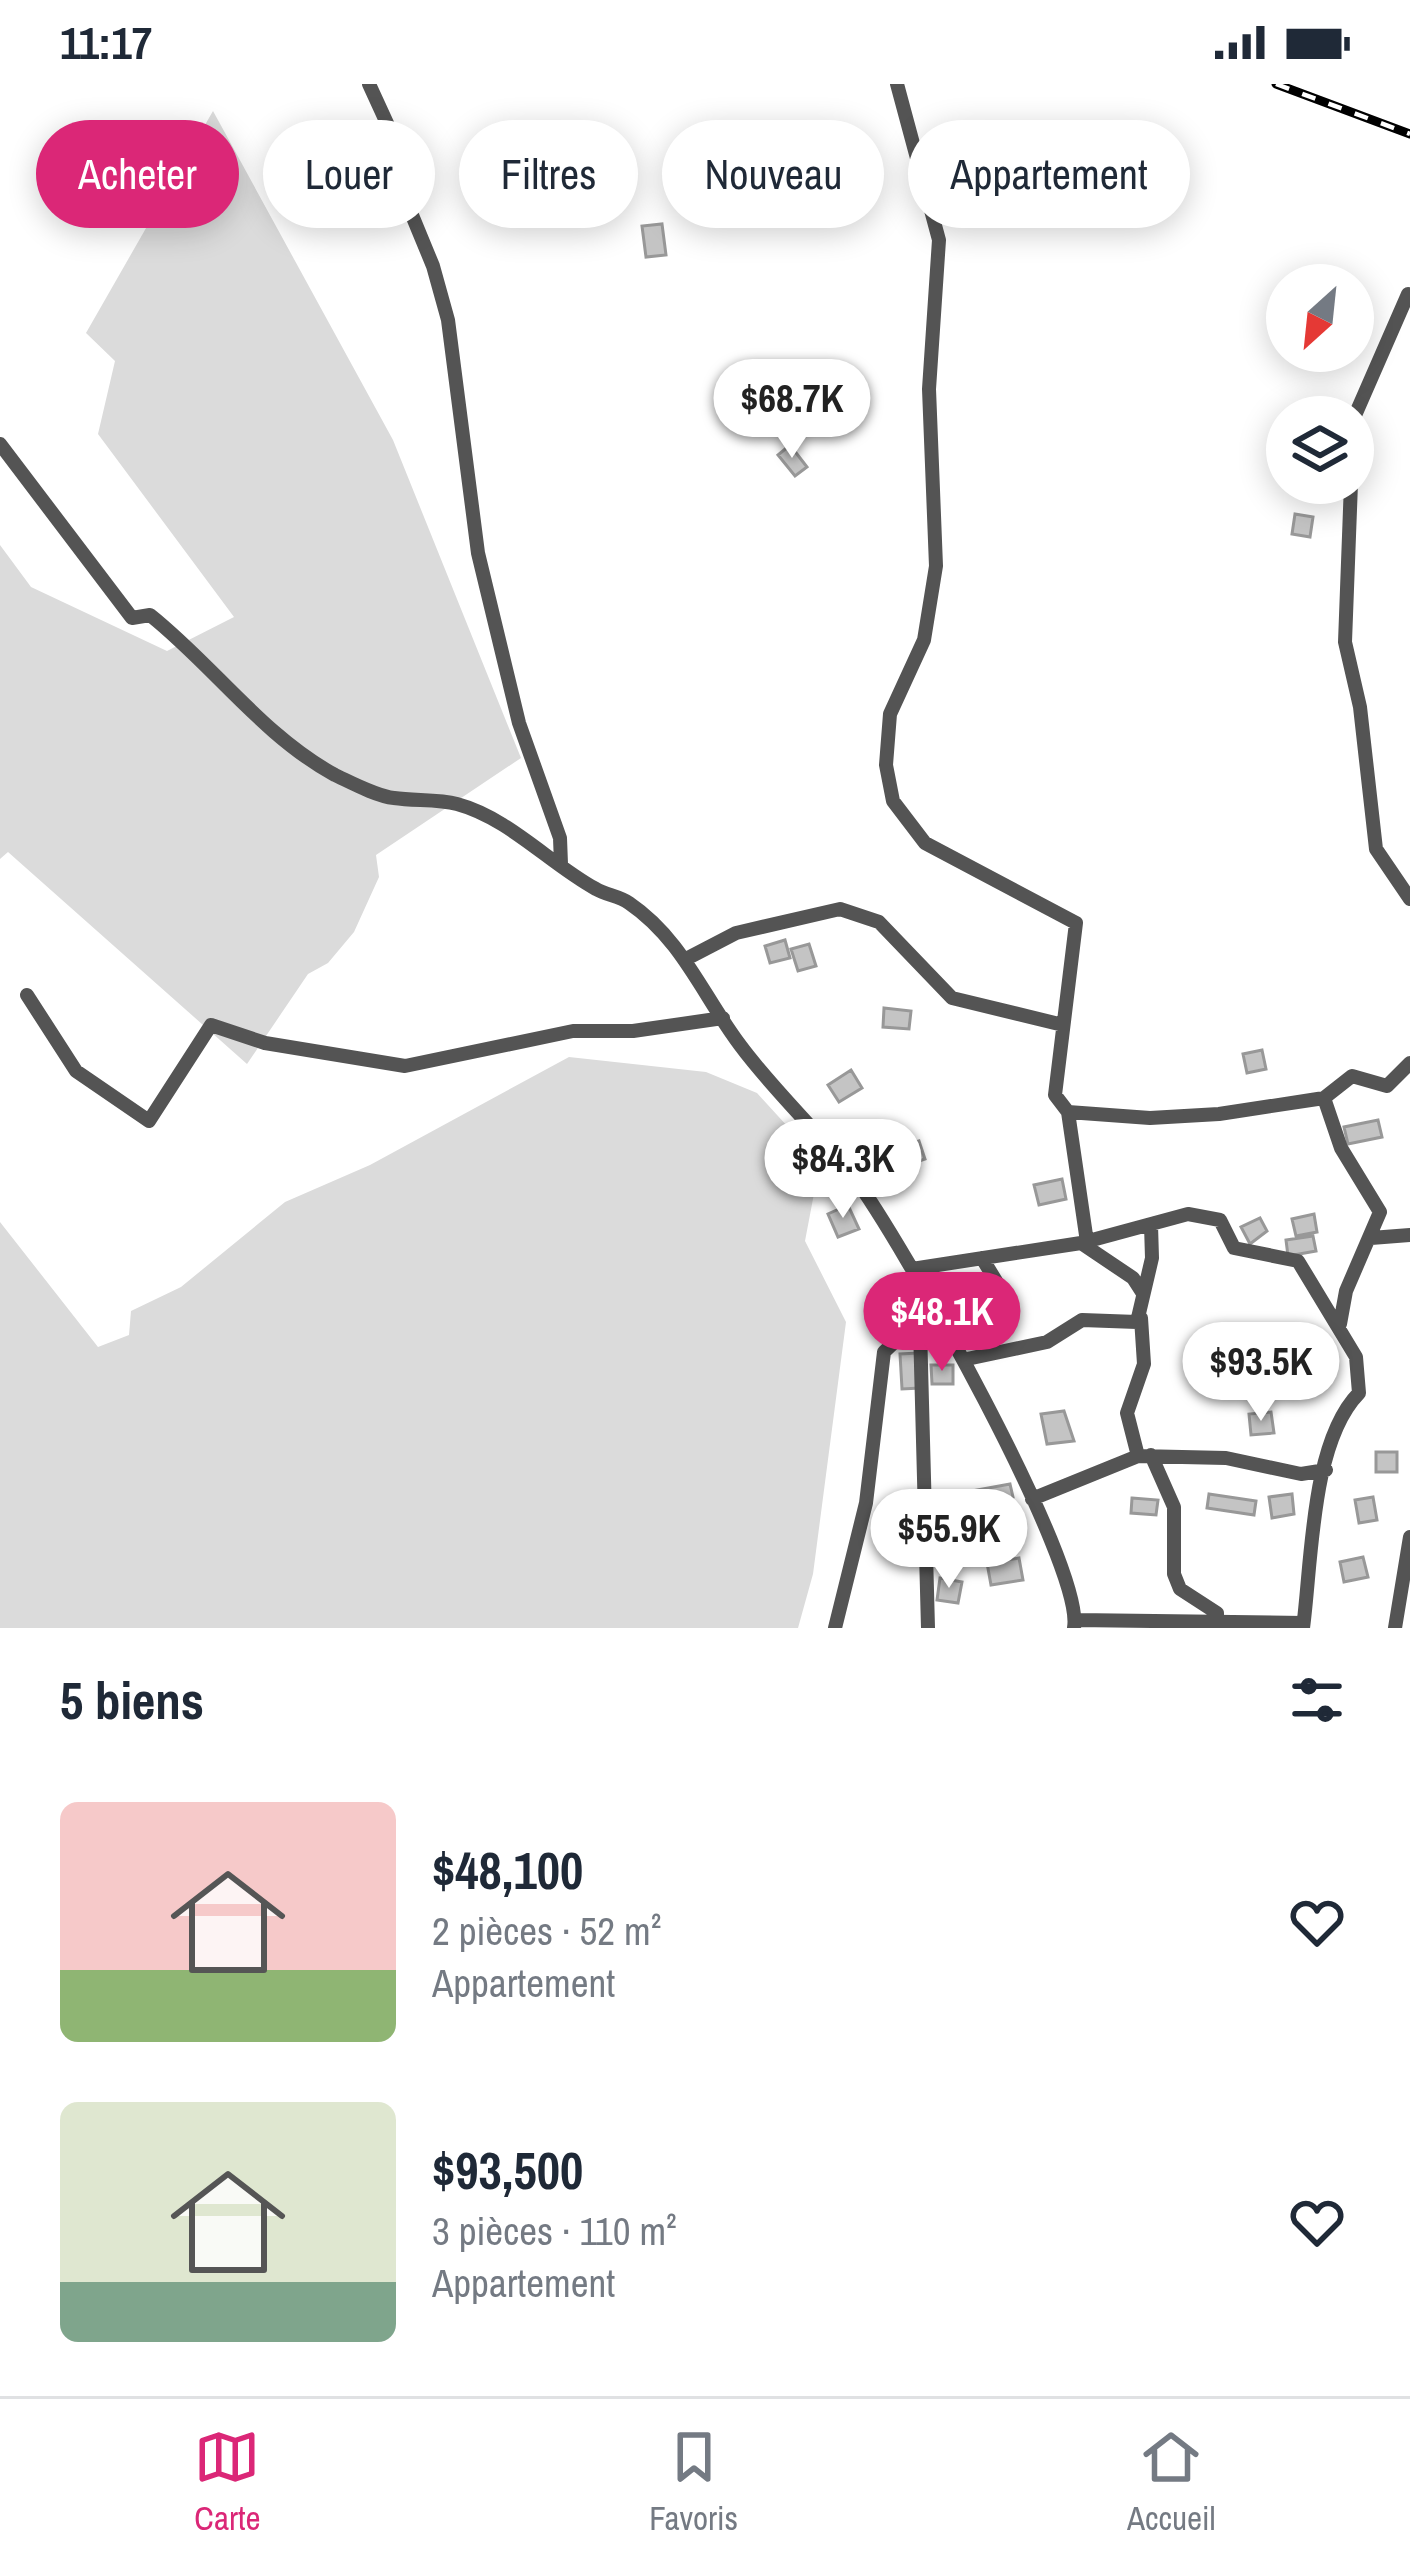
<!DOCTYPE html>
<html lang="fr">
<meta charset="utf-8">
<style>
body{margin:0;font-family:"Archivo Narrow",sans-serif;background:#f6f6f7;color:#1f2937;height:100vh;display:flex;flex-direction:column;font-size:45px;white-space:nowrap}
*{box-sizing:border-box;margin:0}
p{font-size:39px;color:#747a83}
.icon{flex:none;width:66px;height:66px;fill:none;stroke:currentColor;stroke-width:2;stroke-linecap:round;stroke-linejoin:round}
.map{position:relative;height:1544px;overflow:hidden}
.panel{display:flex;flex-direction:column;background:#fff;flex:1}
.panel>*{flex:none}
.banner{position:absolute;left:36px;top:36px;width:1338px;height:108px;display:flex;gap:24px}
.needle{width:78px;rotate:207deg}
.controls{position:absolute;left:1266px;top:180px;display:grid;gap:24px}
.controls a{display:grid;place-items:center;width:108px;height:108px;border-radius:50%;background:#fff;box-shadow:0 6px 30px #0003;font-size:60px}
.price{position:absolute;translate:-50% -102px;padding:0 27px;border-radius:42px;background:#fff;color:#222;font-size:39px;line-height:78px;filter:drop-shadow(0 3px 6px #0008)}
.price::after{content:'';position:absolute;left:50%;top:72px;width:36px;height:27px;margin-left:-18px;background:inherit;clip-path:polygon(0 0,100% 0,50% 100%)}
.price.active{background:#db2777;color:#fff}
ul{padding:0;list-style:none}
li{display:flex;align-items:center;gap:36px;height:300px;padding:0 60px}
li span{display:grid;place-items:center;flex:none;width:336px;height:240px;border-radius:18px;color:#555}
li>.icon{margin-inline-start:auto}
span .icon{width:144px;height:144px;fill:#fffc;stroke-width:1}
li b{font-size:51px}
h2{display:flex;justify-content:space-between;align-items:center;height:144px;padding:0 60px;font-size:51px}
.pill{padding:0 42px;border-radius:54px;background:#fff;box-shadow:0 6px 30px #0003;font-size:42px;line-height:108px}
.pill.active{background:#db2777;color:#fff}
.status{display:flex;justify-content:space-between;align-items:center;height:84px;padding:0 60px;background:#fff;direction:ltr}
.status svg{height:33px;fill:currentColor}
.tab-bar{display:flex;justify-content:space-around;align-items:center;height:168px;border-top:3px solid #e0e1e3;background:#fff;font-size:33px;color:#747a83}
.tab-bar a{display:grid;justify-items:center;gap:6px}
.tab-bar .active{color:#db2777}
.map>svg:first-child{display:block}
.green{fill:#dbdbdb}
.building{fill:#c4c4c4;stroke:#989898;stroke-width:3}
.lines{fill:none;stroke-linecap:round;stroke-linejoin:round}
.minor{stroke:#545454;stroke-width:14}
.rail-casing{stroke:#000;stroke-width:9}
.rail{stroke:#fff;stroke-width:4.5;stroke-dasharray:14;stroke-linecap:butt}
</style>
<div class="status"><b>11:17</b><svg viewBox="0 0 49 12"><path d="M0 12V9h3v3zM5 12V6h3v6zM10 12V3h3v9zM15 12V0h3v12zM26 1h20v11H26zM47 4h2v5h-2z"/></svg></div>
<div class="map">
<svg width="1410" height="1544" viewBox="0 0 1410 1544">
<rect width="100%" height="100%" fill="#fff"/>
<path class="green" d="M 213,27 L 393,356 L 521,674 L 376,771 L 379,793 L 354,848 L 328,879 L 308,890 L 247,980 L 8,768 L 0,775 L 0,461 L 31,503 L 167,567 L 234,533 L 98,350 L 115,277 L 86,249 Z
M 569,973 L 706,988 L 757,1009 L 820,1078 L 805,1157 L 846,1238 L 813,1490 L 798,1544 L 0,1544 L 0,1138 L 98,1263 L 129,1251 L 131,1227 L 181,1203 L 285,1118 L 370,1081 Z"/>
<path class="building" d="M 1015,111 L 1018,129 L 998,132 L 995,114 Z
M 662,140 L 666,171 L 646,173 L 642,142 Z
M 790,361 L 807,383 L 795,392 L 778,371 Z
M 1295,430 L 1313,433 L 1310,453 L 1292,450 Z
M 785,856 L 790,874 L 770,879 L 765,862 Z
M 809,860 L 816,882 L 798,887 L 791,865 Z
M 884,924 L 911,927 L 909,945 L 883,943 Z
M 1262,966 L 1266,985 L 1247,989 L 1243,970 Z
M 851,986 L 862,1004 L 839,1018 L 828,1001 Z
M 1378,1036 L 1382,1053 L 1348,1060 L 1344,1043 Z
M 919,1057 L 925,1075 L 901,1083 L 895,1065 Z
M 1062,1095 L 1066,1115 L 1039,1121 L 1034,1101 Z
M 848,1121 L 859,1145 L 838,1153 L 828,1130 Z
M 1314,1130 L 1317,1148 L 1296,1152 L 1292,1135 Z
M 1260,1134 L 1267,1147 L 1250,1160 L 1241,1143 Z
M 1313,1152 L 1316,1167 L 1288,1172 L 1286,1156 Z
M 918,1269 L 920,1304 L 902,1305 L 900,1270 Z
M 931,1281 L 953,1281 L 953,1300 L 932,1300 Z
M 1064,1327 L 1074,1357 L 1047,1360 L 1041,1330 Z
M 1271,1328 L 1274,1349 L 1251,1351 L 1249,1330 Z
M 1376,1368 L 1397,1368 L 1397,1388 L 1376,1388 Z
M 1010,1400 L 1013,1413 L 975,1420 L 972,1407 Z
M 1209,1410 L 1256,1417 L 1254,1431 L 1207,1424 Z
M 1292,1410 L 1294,1430 L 1272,1434 L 1269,1413 Z
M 1373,1413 L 1377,1436 L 1359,1439 L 1355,1416 Z
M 1132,1414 L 1158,1416 L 1156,1431 L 1131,1429 Z
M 996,1424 L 1001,1446 L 980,1451 L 975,1430 Z
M 1363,1473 L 1368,1493 L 1344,1498 L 1340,1478 Z
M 1019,1474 L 1023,1496 L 991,1501 L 987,1479 Z
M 940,1494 L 962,1498 L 958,1519 L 937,1516 Z"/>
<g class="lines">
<path class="minor" d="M 369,0 L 391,48 L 400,102 L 433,182 L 448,236 L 478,469 L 519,639 L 560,754 L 561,780
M 897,0 L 939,156 L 929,305 L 936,482 L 924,556 L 890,630 L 886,681 L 893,717 L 925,759 L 1076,839 L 1055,1011 L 1068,1028 L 1087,1158
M 1353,336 L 1408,210
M 0,360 L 132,534 L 150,531 C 213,581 263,652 335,691 C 352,699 376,712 394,714 C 414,717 438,715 457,720 C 509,734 550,780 596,805 C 606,811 619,812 629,819 C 682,855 703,912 740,961 C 774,1007 817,1046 853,1092 C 899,1152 1085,1481 1074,1544
M 1351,399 L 1345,558 L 1360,623 L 1376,765 L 1410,815
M 686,875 L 736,849 L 840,825 L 879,838 L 952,914 L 1063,941
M 27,911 L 76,987 L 149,1037 L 211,941 L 265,959 L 405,982 L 573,947 L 633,947 L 723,934
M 1324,1014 L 1341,1064 L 1380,1128 L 1346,1207 L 1340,1240
M 1068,1028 L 1150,1034 L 1219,1030 L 1324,1014 L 1352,992 L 1387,1002 L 1410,979
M 1371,1154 L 1410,1151
M 1081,1159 L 1133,1194 L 1142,1208
M 912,1185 L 1081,1159 L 1188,1130 L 1220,1136 L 1234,1164 L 1298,1177 L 1356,1273 L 1359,1309 C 1311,1358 1312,1476 1303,1544
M 920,1244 L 928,1544
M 967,1275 L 1047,1258 L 1082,1236 L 1137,1238 L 1152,1174 L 1151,1141
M 1151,1371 L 1174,1423 L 1174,1490 L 1180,1505 L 1217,1529 L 1217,1543
M 1138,1372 L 1127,1329 L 1144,1280 L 1141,1234
M 1032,1415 L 1138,1372 L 1226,1374 L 1301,1390 L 1326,1386
M 1076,1536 L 1303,1539
M 835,1544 L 866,1419 L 884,1268 L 904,1249 L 997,1210 L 999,1202 L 982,1174
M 1395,1544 L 1410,1453"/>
<g class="rail-casing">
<path id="rail" d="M 1276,0 L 1410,50"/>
</g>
<use href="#rail" class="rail"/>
</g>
</svg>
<div class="controls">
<a><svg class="needle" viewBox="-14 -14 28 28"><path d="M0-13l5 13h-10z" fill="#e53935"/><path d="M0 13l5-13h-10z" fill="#747a83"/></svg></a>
<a><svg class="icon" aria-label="layers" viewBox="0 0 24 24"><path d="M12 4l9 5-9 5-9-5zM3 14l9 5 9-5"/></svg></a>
</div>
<b class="price" style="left:792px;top:377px">$68.7K</b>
<b class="price" style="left:843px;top:1137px">$84.3K</b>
<b class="price active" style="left:942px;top:1290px">$48.1K</b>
<b class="price" style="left:1261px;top:1340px">$93.5K</b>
<b class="price" style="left:949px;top:1507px">$55.9K</b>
<div class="banner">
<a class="pill active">Acheter</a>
<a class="pill">Louer</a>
<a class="pill">Filtres</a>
<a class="pill">Nouveau</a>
<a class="pill">Appartement</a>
</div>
</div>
<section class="panel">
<h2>5 biens<svg class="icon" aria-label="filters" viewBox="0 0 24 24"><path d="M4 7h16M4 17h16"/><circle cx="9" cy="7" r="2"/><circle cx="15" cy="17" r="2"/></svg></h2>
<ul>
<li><span style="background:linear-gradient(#f6c9c9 70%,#8fb573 0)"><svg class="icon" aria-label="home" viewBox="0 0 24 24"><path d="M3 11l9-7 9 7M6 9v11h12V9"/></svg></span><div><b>$48,100</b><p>2 pièces · 52 m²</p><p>Appartement</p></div><svg class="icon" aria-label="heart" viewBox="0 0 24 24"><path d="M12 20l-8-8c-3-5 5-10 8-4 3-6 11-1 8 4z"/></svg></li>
<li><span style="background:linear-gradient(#dfe7d0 75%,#7fa58c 0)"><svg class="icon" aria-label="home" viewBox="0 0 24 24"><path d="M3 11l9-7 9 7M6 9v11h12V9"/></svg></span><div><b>$93,500</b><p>3 pièces · 110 m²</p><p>Appartement</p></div><svg class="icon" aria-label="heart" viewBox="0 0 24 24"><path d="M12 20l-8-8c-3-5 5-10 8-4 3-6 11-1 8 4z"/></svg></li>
</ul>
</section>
<nav class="tab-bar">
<a class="active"><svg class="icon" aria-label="map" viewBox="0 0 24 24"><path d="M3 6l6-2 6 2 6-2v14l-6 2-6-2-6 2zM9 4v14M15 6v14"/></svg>Carte</a>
<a><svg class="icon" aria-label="saved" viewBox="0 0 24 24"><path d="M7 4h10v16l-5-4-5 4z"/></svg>Favoris</a>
<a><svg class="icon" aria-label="home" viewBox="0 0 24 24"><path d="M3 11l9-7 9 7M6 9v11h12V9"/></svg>Accueil</a>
</nav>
